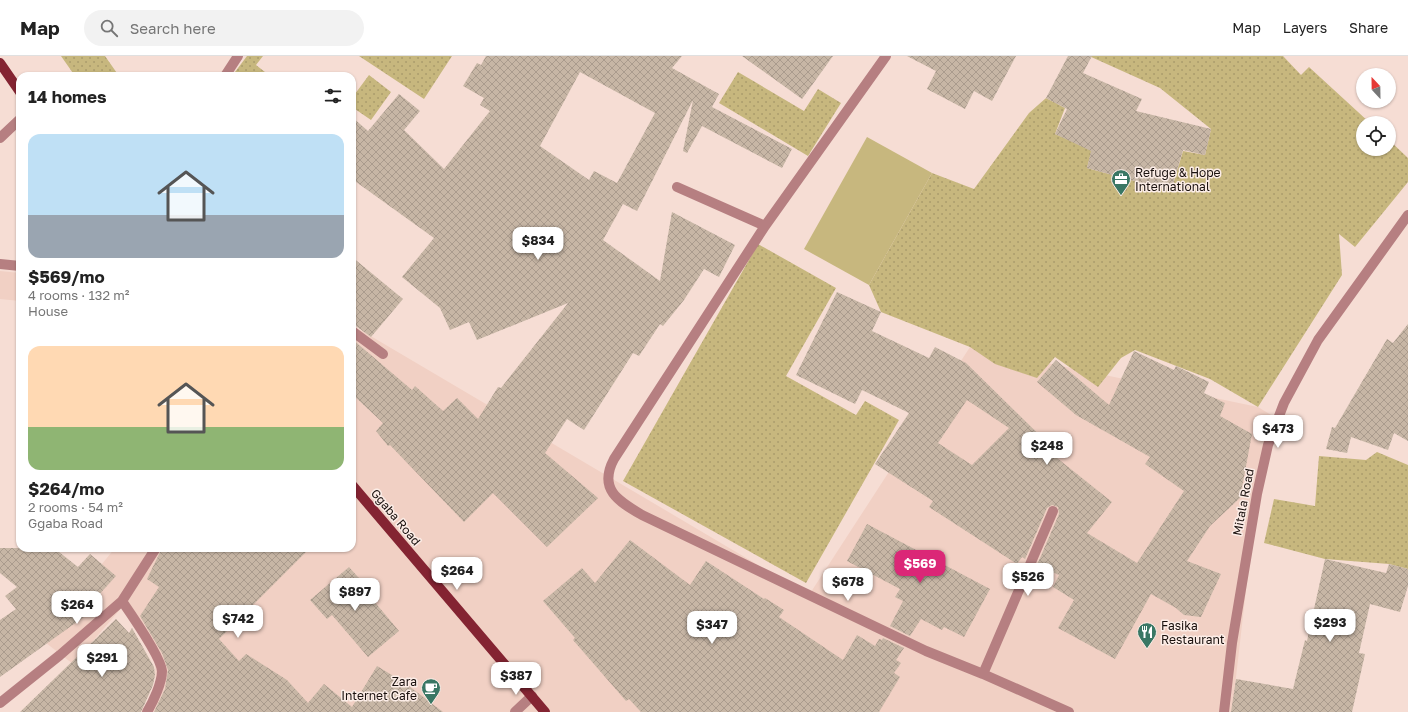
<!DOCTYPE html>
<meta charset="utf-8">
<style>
body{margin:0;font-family:"Golos Text",sans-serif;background:#f2f2f2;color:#222;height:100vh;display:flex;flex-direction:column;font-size:15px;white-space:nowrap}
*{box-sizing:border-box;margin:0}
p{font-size:13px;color:#767676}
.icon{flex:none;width:22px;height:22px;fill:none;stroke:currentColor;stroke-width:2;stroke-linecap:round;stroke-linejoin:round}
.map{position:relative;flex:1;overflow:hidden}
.side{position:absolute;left:16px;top:16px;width:340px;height:480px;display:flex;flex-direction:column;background:#fff;border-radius:12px;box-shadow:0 1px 3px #0004}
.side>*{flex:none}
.needle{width:26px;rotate:338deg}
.fabs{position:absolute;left:1356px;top:12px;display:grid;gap:8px}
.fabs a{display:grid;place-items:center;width:40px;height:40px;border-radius:50%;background:#fff;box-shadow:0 1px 3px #0004;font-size:20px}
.price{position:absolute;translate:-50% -34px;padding:0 9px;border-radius:8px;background:#fff;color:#222;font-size:13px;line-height:26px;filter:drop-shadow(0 1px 2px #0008)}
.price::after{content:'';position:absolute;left:50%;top:24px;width:12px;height:9px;margin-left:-6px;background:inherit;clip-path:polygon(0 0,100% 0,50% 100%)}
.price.active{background:#db2777;color:#fff}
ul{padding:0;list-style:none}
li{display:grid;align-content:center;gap:8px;height:212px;padding:0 12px}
li span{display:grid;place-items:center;height:124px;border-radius:12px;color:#555}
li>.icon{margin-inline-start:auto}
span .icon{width:72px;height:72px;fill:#fffc;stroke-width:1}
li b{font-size:17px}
h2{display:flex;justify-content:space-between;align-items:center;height:48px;padding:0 12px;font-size:17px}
header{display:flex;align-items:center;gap:24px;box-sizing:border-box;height:56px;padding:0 20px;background:#fff;border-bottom:1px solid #e0e0e0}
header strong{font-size:19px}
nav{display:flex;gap:22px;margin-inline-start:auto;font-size:14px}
.search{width:280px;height:36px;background:#f2f2f2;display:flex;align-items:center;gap:10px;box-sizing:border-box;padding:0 14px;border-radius:22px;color:#767676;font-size:15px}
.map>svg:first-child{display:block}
.built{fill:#f1d0c4}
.grass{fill:url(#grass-dots)}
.park{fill:#c7b77e}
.building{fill:url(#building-cross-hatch);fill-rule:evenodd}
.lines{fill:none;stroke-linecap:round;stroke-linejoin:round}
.minor{stroke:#b67f81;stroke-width:10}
.major{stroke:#842432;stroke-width:10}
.labels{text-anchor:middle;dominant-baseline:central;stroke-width:3;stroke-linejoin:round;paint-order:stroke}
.poi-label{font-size:12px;fill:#19100d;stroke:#fcede7;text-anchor:start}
.street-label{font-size:12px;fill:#19100d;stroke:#fcede7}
</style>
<header>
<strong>Map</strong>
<div class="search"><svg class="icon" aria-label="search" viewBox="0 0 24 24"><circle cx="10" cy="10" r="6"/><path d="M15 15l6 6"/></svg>Search here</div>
<nav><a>Map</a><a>Layers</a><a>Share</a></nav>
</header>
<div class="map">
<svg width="1408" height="656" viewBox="0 0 1408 656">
<defs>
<pattern id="grass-dots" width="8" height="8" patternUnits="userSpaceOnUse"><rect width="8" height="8" fill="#c7b77e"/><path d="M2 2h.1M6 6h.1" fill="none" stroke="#aa9c6c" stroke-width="1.8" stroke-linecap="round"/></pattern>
<pattern id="building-cross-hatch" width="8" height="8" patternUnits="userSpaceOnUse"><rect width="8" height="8" fill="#c7b6a5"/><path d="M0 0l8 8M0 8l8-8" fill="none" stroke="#aa9b8d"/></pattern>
</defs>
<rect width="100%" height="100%" fill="#f6ddd4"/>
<path class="built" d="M 0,215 L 20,217 L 20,245 L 0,243 Z
M 352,269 L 809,539 L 970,291 L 1258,351 L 1278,363 L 1257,438 L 1232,656 L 147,656 L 156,641 L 155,599 L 124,549 L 73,608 L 41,583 L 115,492 L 352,492 Z"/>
<path class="grass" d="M 61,0 L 105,0 L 119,20 L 75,20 Z
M 247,0 L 263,0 L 256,9 L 270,20 L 232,20 Z
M 359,0 L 452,0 L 424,43 Z
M 1089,0 L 1283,0 L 1301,19 L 1309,11 L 1370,67 L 1363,67 L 1363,93 L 1389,93 L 1389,84 L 1408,102 L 1408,126 L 1355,191 L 1339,178 L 1342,219 L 1258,351 L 1210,323 L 1135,294 L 1121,302 L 1098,331 L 1055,301 L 1037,322 L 995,308 L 970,291 L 881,256 L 869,229 L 932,117 L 974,133 L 1029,57 L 1046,42 L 1065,52 L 1055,78 L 1092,93 L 1087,112 L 1171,135 L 1183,95 L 1205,99 L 1211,73 L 1160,32 Z
M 738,16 L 804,55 L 818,33 L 841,47 L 808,100 L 719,47 Z
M 369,19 L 391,36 L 371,64 L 352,51 L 352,42 Z
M 758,188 L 836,232 L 786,320 L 856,359 L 865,345 L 899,364 L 806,527 L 623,425 Z
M 1377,396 L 1408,409 L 1408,513 L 1389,508 L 1325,503 L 1264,487 L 1274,443 L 1315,450 L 1319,400 L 1366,404 Z"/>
<path class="park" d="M 867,81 L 932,117 L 869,229 L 804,193 Z"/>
<path class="building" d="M 486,0 L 682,0 L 672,12 L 719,38 L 712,51 L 792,93 L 782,112 L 702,70 L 687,97 L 683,95 L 693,44 L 637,155 L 623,148 L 603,184 L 660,225 L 672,156 L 735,189 L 719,221 L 704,213 L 684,244 L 663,270 L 660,268 L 639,300 L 633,297 L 584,374 L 567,363 L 545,397 L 598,442 L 547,491 L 493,437 L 464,466 L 390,389 L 388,390 L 376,375 L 383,367 L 352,338 L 352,283 L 412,334 L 415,330 L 443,355 L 457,342 L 478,363 L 498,331 L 501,332 L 568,247 L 477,284 L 469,266 L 450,274 L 440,252 L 402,221 L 434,182 L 352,123 L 352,61 L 368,75 L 399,38 L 420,55 L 404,74 L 444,113 L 490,55 L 480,49 L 484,42 L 463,30 L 477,7 L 481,9 ZM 580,16 L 655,57 L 617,127 L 594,115 L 589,124 L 540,90 Z
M 742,0 L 833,0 L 802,43 Z
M 907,0 L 1016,0 L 992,45 L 974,35 L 965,53 L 927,33 L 936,15 Z
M 1068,0 L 1092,0 L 1083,17 L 1142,43 L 1136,55 L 1211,73 L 1205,99 L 1183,94 L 1171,135 L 1087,112 L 1091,95 L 1055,78 L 1067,53 L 1046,42 Z
M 352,201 L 403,243 L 371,281 L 356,270 L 352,269 Z
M 837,236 L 881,256 L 872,275 L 929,302 L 935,291 L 966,307 L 1060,399 L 1057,402 L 1112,446 L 1087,477 L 1137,507 L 1184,435 L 1145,408 L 1150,401 L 1076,359 L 1037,326 L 1056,304 L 1109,349 L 1134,295 L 1174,314 L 1176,310 L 1209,326 L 1204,337 L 1225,347 L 1220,360 L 1252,378 L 1240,442 L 1210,470 L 1187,505 L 1221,518 L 1201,561 L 1184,559 L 1176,552 L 1151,538 L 1115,603 L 1058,572 L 1074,544 L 1053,531 L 1059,519 L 1037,509 L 1059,458 L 1058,451 L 1052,449 L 1047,452 L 1025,503 L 1022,501 L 1017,508 L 929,451 L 933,445 L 875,408 L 909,357 L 862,334 L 855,348 L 796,319 ZM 967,344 L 1009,372 L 972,409 L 938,387 Z
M 1408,268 L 1408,385 L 1394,377 L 1388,394 L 1351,381 L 1347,397 L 1326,393 L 1332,371 L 1335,372 L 1387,283 L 1393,287 Z
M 867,468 L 990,533 L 964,581 L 944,571 L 942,574 L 921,563 L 910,580 L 890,570 L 903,545 L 895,541 L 900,533 L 847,505 Z
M 630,484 L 690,529 L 706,505 L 764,543 L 765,542 L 784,554 L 779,561 L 843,604 L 857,579 L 875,590 L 879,583 L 882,584 L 883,582 L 904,592 L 896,604 L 901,607 L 894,617 L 900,621 L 879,656 L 641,656 L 629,643 L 626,645 L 573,584 L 575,582 L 543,545 L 582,512 L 595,527 Z
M 0,492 L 54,492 L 78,511 L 90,498 L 116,520 L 96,542 L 102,548 L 0,621 L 0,564 L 16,553 L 5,540 L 17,531 L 0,517 Z
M 162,492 L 310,492 L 219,583 L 239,605 L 246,598 L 287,624 L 308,647 L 324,628 L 352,651 L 377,610 L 405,627 L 443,656 L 154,656 L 165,633 L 168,614 L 162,597 L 140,560 L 159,531 L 147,523 Z
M 1325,503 L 1386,517 L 1389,508 L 1408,513 L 1408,530 L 1400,556 L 1370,548 L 1359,597 L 1365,598 L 1352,656 L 1231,656 L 1236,623 L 1293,633 L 1305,584 L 1307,585 Z
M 349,511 L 366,530 L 363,532 L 399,575 L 368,601 L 332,559 L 327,563 L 310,544 Z
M 116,563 L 129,577 L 132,572 L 154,611 L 155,619 L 153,629 L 141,656 L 20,656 Z"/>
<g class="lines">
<path class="minor" d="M 225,20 L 238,0
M 0,82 L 20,63
M 677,131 L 765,170 L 614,403 C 598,433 618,445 642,459 L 926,595 L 983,618 L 1069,656
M 765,170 L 886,0
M 0,208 L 20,210
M 352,275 L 383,298
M 122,545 C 131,558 161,602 162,615 C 162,627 153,646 147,656
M 983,618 L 1053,455
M 0,647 L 60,599 L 122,545 L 156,492
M 515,656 L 532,640
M 1224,656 L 1232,587 L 1257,438 L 1268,389 L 1284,347 L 1318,284 L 1408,159"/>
<path class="major" d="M 0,7 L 20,36
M 352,429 L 545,656"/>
</g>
<defs>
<g id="office-pin" transform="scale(1)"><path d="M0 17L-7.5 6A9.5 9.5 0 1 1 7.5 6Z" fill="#397764" stroke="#fcede7"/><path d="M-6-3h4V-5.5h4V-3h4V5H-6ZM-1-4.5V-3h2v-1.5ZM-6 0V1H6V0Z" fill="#fff"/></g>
<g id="restaurant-pin" transform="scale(1)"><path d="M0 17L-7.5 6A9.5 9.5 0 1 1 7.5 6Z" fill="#397764" stroke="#fcede7"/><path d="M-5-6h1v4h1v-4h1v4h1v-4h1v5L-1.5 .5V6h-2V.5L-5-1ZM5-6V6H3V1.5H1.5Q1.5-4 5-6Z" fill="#fff"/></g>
<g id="cafe-pin" transform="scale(1)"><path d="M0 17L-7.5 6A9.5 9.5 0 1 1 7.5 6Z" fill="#397764" stroke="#fcede7"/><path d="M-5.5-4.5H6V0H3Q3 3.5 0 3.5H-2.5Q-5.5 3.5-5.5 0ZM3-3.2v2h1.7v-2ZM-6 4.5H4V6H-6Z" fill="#fff"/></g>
</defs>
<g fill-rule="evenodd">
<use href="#office-pin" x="1121" y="123"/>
<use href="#restaurant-pin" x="1147" y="576"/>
<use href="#cafe-pin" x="431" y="632"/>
</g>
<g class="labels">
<g class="poi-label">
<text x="1135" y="116">Refuge &amp; Hope<tspan x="1135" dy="14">International</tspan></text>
<text x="1161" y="569">Fasika<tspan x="1161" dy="14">Restaurant</tspan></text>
<text x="417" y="625" text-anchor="end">Zara<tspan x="417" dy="14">Internet Cafe</tspan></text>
</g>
<g class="street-label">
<text transform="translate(1243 446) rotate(-79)">Mitala Road</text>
<text transform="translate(396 461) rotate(50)">Ggaba Road</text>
</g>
</g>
</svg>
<div class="fabs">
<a><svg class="needle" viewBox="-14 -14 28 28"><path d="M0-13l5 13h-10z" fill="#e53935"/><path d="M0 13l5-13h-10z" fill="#767676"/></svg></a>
<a><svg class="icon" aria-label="locate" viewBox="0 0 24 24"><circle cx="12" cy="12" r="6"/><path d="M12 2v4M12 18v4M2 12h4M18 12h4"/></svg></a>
</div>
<b class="price" style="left:538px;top:205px">$834</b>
<b class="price" style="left:1278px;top:393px">$473</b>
<b class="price" style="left:1047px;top:410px">$248</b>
<b class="price active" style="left:920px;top:528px">$569</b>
<b class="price" style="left:457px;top:535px">$264</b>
<b class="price" style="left:1028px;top:541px">$526</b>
<b class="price" style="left:848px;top:546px">$678</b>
<b class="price" style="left:355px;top:556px">$897</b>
<b class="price" style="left:77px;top:569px">$264</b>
<b class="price" style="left:238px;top:583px">$742</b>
<b class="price" style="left:1330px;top:587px">$293</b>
<b class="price" style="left:712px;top:589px">$347</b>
<b class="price" style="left:102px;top:622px">$291</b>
<b class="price" style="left:516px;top:640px">$387</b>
<section class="side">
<h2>14 homes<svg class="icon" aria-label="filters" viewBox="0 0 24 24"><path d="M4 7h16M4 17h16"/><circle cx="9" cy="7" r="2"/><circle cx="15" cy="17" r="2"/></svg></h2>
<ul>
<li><span style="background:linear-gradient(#bfe0f5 65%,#9aa5b1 0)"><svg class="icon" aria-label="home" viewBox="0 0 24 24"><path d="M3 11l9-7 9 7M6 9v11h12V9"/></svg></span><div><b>$569/mo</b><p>4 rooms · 132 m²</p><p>House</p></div></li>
<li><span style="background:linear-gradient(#ffd9b3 65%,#8fb573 0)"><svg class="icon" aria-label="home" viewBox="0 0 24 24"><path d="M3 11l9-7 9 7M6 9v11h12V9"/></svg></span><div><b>$264/mo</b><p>2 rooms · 54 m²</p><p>Ggaba Road</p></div></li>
</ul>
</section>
</div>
